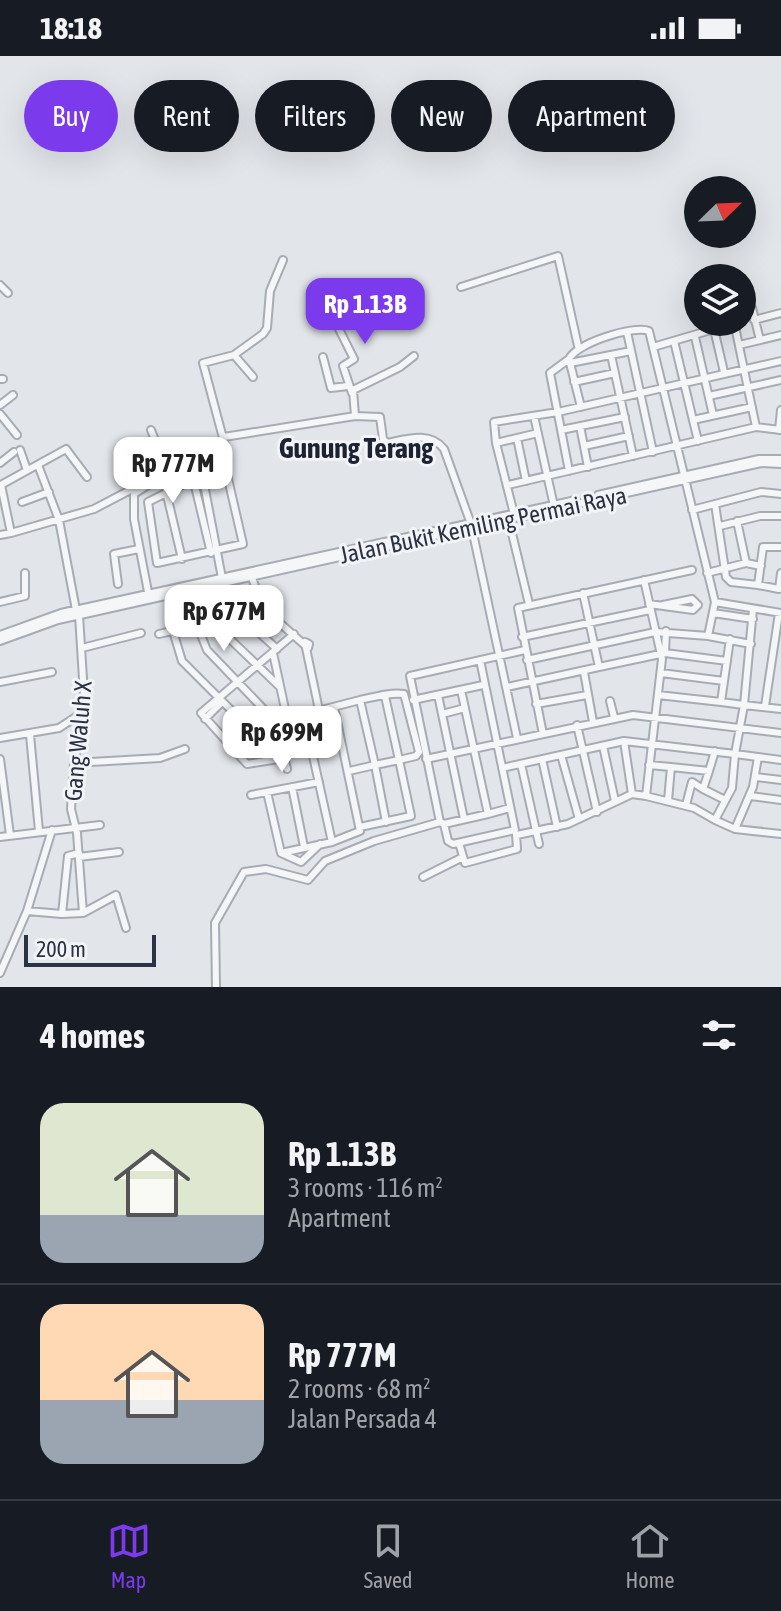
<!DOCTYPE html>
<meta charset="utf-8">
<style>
body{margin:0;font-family:"Asap Condensed",sans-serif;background:#242831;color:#f1f3f6;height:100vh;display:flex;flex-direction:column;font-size:30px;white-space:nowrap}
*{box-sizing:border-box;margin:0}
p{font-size:26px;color:#9ea1a6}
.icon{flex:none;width:44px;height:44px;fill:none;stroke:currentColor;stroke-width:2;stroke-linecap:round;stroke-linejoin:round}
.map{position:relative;height:931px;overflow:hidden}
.panel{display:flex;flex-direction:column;background:#171b24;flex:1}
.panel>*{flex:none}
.guide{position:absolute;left:24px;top:24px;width:734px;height:72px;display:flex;gap:16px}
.needle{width:52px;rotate:67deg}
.controls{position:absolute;left:684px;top:120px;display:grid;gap:16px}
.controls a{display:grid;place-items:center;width:72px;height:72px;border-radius:50%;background:#171b24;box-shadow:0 8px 32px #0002;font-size:40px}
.scale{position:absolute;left:24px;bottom:20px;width:132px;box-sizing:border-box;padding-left:8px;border:4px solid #2b3241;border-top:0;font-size:22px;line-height:28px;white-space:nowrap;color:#2b3241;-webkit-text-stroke:6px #f2f4f7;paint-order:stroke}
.price{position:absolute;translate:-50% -68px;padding:0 18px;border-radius:16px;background:#fff;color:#222;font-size:26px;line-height:52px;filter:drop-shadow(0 2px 4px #0008)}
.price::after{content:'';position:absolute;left:50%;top:48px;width:24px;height:18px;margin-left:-12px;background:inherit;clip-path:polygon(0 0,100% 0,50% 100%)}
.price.selected{background:#7c3aed;color:#fff}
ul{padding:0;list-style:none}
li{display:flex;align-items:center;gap:24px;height:200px;padding:0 40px}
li+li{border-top:2px solid #363941}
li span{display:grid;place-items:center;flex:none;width:224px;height:160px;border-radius:24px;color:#555}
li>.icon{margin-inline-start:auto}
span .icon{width:96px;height:96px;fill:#fffc;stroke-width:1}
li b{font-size:34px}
h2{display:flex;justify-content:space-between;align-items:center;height:96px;padding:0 40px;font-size:34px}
.chip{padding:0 28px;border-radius:36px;background:#171b24;box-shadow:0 8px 32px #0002;font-size:28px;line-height:72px}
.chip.selected{background:#7c3aed;color:#fff}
.status{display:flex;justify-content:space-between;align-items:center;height:56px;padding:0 40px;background:#171b24;direction:ltr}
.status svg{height:22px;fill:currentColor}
.tabs{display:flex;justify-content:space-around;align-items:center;height:112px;border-top:2px solid #363941;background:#171b24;font-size:22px;color:#9ea1a6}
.tabs a{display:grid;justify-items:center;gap:4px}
.tabs .selected{color:#7c3aed}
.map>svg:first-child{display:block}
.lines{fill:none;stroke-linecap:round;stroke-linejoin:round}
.minor-casing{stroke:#a7acb4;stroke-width:10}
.minor{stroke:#f5f6f8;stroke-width:6}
.labels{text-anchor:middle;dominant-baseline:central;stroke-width:6;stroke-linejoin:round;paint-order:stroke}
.street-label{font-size:24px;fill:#2b3241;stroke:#f2f4f7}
.quarter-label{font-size:28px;font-weight:bold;fill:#1d2332;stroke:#f2f4f7}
</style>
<div class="status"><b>18:18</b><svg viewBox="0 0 49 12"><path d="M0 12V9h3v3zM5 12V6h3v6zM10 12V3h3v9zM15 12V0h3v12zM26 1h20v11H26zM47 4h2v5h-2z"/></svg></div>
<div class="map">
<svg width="781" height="931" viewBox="0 0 781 931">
<rect width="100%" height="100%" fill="#e2e5ea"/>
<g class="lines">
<g class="minor-casing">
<path id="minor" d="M 0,229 L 8,237
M 461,231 L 558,200 L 578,290
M 341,247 L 338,271 L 354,303 L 343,310 L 352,337
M 752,252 L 760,284
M 754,264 L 781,257
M 734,266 L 756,371
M 627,276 L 653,396
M 695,281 L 713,359
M 674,285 L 698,385
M 739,289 L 781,279
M 653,291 L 714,273 L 724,316
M 234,299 L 263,278 L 267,272 L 270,235 L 283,204
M 611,299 L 633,400
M 323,301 L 331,332 L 348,330
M 570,307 L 581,351
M 0,323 L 3,323
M 574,326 L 615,317
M 709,340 L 781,324
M 0,349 L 13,339
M 0,358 L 17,379
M 355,360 L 380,361 L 383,383 L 387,387 C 407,383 430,375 444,393 L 471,468 L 517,682
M 534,360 L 554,450
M 693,364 L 752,351
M 580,370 L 588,411
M 151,374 L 166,412 L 162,417
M 561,374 L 625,361
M 779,374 L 781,354
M 224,381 L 355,360 L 353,334 L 400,311 L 414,300
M 517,382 L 526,425
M 496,387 L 538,377
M 584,390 L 629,380
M 20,394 L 27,414
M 0,407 L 14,396
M 38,409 L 59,464 L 76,554
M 226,414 L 243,488 L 157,507 L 148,446 L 182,429 Z
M 569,415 L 550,317 L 569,303 L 570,307 L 631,295
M 203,423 L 222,522
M 194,426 L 211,497
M 508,429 L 756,371 L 781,374
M 166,435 L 182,503
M 598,439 L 759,403 L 781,403
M 22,446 L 49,436
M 715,448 L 726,521 L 731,526 L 758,529 L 763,491 L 781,491
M 692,454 L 761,436 L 781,438
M 514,458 L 496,387 L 494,366 L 558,356 L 781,305
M 509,465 L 529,548
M 737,465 L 746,507 L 761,510
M 720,470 L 760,460 L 781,460
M 11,477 L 94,453 L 138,430
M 0,479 L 11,477 L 1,429 L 66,393 L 87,421
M 707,517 L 746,507
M 251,519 L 263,552 L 308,592 L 309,588 L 305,586
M 118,528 L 114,498 L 139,493
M 758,529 L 779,533 L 781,517
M 149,541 L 134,463 L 134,438 L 167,417 L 227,397 L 203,307 L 234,299 L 253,321
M 0,546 L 25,540 L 25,517
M 715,546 L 781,557
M 649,548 L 693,554 L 698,549 L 692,543 L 663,549
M 753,553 L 744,649 L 781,653
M 713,557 L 753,563
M 79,559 L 85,655 L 74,707 L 71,753 L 77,777 L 83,857
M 220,564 L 232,585 L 280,631
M 197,569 L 207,594 L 275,665 L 287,713
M 173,575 L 182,605 L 256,679 L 285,653 L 273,597
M 159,578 L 240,559 L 277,593
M 0,579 L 61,557 L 576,444
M 708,580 L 751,588
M 522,581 L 650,554
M 0,585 L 58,564 L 761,407 L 781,408
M 82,592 L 141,577
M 306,592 L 319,654
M 665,597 L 666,575
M 527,604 L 655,576 L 708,580 L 715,546 L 649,275 C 633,269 577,287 569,303
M 599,611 L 665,597 L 727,605
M 584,616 L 593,666
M 661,617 L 724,625 L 721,646 L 744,649 L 735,698 L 758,701 L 753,731 L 735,773
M 724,625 L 730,583
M 0,626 L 52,616
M 507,631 L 599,611 L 583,537
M 461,634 L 488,758 L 444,768 L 440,766 L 410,620 L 525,594
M 438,639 L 464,763
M 658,639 L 721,646
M 413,644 L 483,629
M 610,645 L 614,661
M 536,648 L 587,639
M 765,650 L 779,557
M 334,651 L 360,775 L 332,786 L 305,664 L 310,657 L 360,644 C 374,641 390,636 404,638 L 419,696 L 416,700 L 399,704 L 385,640
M 442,658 L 465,652
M 205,663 L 222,646
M 577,669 L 597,756
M 543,678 L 518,552 L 692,514
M 30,679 L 39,775
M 0,682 L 59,672 L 85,655
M 624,685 L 632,738
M 603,690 L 615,745
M 561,699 L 579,763
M 758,701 L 781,704
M 285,702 L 247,708 L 201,657 L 294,578
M 0,703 L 10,779
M 426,703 L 633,659 L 781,677
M 542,703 L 557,771
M 74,707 L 160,702 L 185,693
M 521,708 L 539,788
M 649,709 L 671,711 L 668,745
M 671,711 L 709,715 L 715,695
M 502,712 L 624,685 L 735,698 L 732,732 L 715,764 L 694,752 L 646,740
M 349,715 L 375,709 L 360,644
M 709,715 L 703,733 L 725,744
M 756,721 L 781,724
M 292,731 L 304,791
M 267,736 L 281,797 L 301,806 L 320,788
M 251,739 L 319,726
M 750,740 L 781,744
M 686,749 L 692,726 L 703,733
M 488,758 L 510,752
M 715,764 L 735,773 L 781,778
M 444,768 L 448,785 L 453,788 L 515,774 L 480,604
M 360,771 L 411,760 L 399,704 L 375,709 L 386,766
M 517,779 L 568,768 L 632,738 L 646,740 L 662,603 L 644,524
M 0,781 L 100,769
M 459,787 L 465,807 L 517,793 L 516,778
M 281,797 L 332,786
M 79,801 L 119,796
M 423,821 L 461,802
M 27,855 L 62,858 L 68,800 L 79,797
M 62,858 L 83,857 L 116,839 L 126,872
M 0,917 L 27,855 L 52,774
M 216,931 L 215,867 L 244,816 L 266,813 L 308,824 L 325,805 L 374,785 L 440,766"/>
</g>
<use href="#minor" class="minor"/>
</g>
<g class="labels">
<g class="street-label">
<text transform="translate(483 469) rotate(-12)">Jalan Bukit Kemiling Permai Raya</text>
<text transform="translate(78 685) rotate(-85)">Gang Waluh X</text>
</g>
<g class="quarter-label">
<text x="356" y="392">Gunung Terang</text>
</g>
</g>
</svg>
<div class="controls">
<a><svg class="needle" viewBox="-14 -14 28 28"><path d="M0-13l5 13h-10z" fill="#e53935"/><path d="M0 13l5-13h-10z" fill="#9ea1a6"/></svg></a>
<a><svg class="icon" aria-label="layers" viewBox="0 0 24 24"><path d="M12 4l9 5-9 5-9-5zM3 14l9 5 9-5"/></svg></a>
</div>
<div class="scale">200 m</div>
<b class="price selected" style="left:365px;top:290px">Rp 1.13B</b>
<b class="price" style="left:173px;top:449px">Rp 777M</b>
<b class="price" style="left:224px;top:597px">Rp 677M</b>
<b class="price" style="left:282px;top:718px">Rp 699M</b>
<div class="guide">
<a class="chip selected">Buy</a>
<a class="chip">Rent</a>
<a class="chip">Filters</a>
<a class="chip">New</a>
<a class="chip">Apartment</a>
</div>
</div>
<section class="panel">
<h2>4 homes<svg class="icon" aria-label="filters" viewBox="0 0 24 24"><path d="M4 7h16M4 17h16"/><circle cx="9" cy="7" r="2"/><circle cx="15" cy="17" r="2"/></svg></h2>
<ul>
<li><span style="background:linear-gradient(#dfe7d0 70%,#9aa5b1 0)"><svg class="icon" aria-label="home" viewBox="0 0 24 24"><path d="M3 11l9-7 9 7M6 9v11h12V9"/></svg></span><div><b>Rp 1.13B</b><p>3 rooms · 116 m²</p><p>Apartment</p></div></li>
<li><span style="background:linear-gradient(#ffd9b3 60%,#9aa5b1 0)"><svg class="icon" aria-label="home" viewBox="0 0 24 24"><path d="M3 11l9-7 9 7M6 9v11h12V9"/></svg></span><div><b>Rp 777M</b><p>2 rooms · 68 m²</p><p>Jalan Persada 4</p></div></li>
</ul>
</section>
<nav class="tabs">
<a class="selected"><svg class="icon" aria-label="map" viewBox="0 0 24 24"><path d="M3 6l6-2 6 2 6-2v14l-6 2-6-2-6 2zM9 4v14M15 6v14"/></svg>Map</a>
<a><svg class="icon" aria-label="saved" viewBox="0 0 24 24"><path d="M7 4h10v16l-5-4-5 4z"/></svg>Saved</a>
<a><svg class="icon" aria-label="home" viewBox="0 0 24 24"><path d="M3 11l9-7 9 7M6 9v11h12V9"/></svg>Home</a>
</nav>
